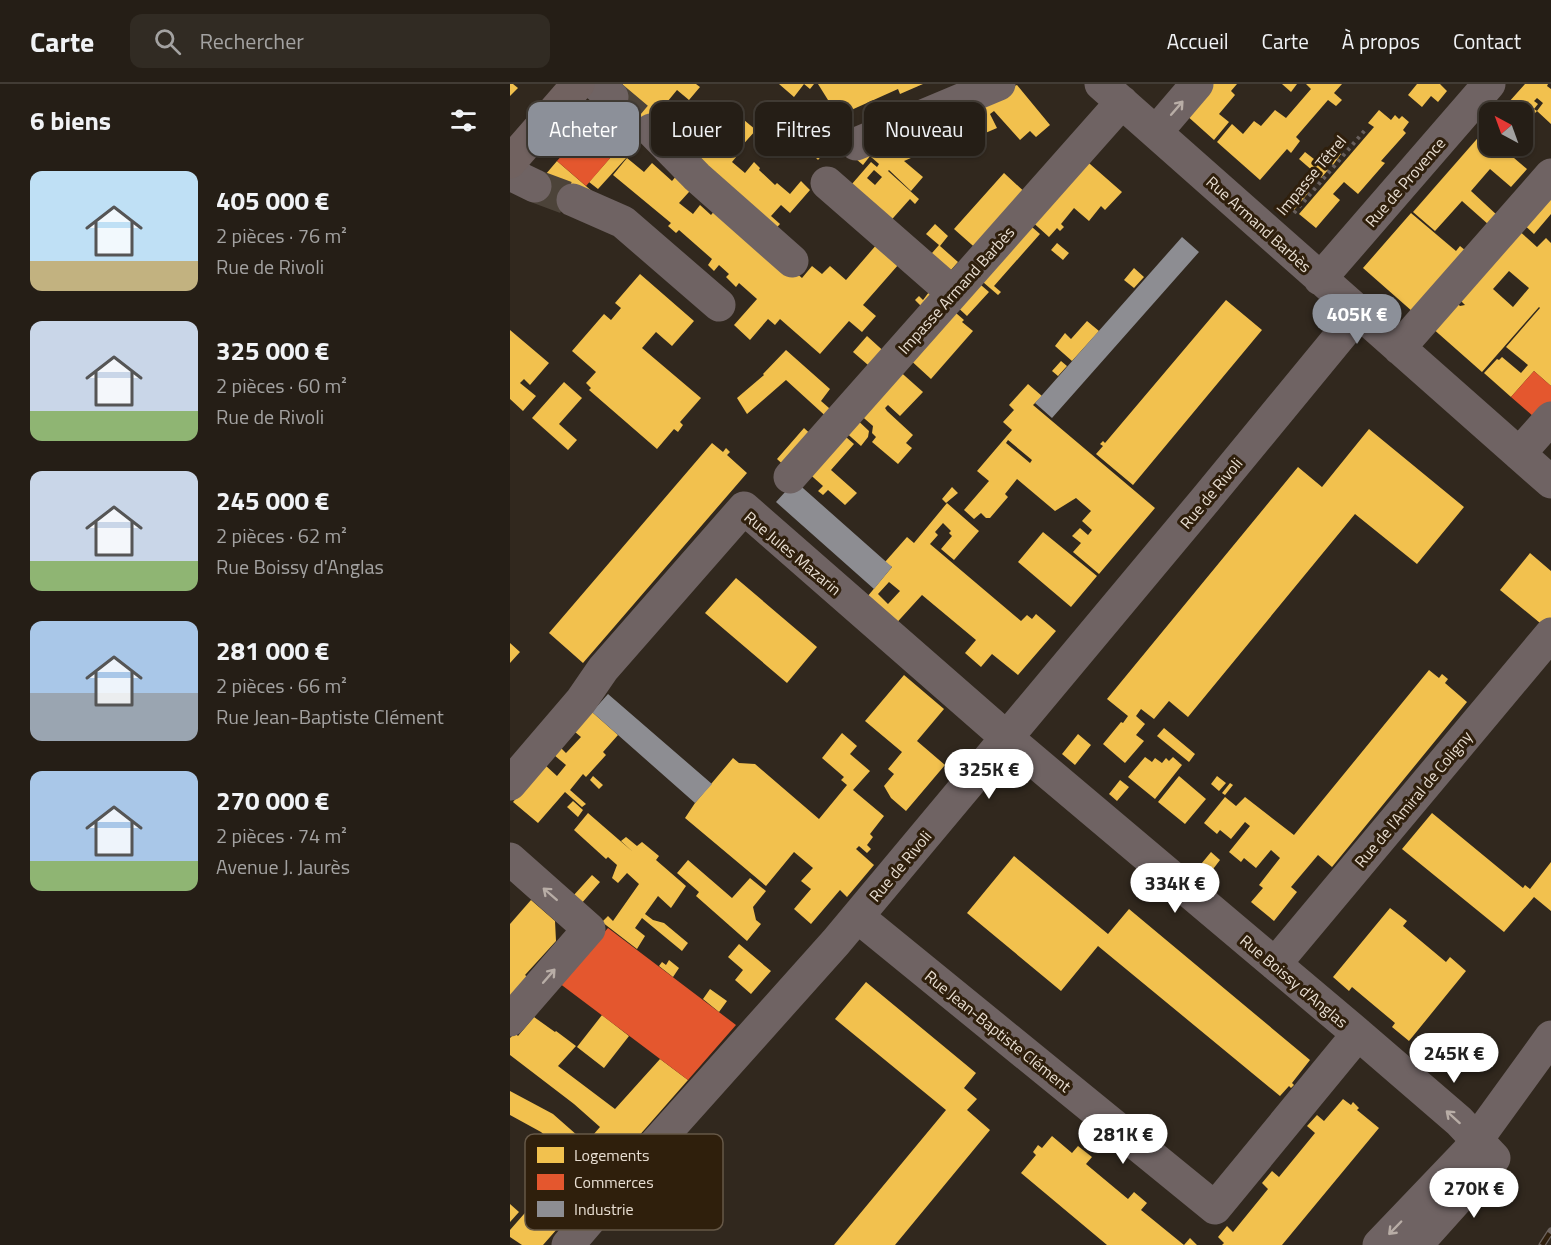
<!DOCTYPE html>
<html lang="fr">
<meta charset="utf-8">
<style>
body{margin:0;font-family:"Titillium Web",sans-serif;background:#312b23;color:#f1f3f6;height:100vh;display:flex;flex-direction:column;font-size:22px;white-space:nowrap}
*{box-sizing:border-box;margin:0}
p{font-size:20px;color:#a3a2a1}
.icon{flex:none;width:33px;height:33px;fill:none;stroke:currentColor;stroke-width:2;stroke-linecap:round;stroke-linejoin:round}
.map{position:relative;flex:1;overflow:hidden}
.sheet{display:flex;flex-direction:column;background:#251e16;width:510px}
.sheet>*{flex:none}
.top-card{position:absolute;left:18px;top:18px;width:570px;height:54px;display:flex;gap:12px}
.needle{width:39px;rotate:319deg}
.tools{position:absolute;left:969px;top:18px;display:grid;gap:12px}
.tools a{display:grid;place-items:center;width:54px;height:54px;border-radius:12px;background:#251e16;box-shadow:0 2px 4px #0004,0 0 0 2px #423c35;font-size:30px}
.price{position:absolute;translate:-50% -51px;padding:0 14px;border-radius:21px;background:#fff;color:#222;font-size:20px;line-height:39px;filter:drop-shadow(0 2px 3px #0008)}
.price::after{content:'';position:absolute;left:50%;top:36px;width:18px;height:14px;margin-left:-9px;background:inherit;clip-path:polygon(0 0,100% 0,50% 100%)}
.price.current{background:#8c9099;color:#fff}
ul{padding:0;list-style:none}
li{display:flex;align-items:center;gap:18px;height:150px;padding:0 30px}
li span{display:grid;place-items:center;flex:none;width:168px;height:120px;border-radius:12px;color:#555}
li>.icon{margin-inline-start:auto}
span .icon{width:72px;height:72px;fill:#fffc;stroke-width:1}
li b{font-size:26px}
h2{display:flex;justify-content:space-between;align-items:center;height:72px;padding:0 30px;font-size:26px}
.tag{padding:0 21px;border-radius:12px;background:#251e16;box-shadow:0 2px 4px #0004,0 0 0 2px #423c35;font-size:21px;line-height:54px}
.tag.current{background:#8c9099;color:#fff}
header{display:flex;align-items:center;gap:36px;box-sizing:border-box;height:84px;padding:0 30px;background:#251e16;border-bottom:2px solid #423c35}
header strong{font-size:28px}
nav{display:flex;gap:33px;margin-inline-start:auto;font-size:21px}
.search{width:420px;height:54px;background:#312b23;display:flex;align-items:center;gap:15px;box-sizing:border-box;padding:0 21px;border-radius:12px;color:#a3a2a1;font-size:22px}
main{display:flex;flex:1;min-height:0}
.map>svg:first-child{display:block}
.homes{fill:#f2c14e;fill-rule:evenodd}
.shops{fill:#e4572e}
.industry{fill:#8d8d92}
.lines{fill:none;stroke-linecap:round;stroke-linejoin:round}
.minor-tunnel{stroke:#4c4339;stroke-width:33;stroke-dasharray:33 16;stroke-linecap:butt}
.path{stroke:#685f5c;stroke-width:4;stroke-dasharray:3 4.5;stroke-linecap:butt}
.minor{stroke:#6f6363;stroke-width:33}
.major{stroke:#716260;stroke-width:33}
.rail-casing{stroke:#6d645f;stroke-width:7}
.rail{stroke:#2f1f0c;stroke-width:4.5;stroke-dasharray:14;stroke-linecap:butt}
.oneway{stroke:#b8ada6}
.labels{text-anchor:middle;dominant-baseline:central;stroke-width:6;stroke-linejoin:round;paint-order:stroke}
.street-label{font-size:16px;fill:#e8ded2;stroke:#2f1f0c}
.key{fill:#2f1f0c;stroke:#665847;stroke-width:1.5}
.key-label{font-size:16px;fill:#e8ded2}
</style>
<header>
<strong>Carte</strong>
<div class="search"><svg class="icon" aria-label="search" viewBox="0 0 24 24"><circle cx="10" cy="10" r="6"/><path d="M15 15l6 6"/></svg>Rechercher</div>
<nav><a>Accueil</a><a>Carte</a><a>À propos</a><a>Contact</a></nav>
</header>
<main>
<section class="sheet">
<h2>6 biens<svg class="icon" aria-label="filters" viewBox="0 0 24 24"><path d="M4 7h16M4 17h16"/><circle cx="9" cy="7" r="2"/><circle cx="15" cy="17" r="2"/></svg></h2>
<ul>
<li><span style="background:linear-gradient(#bfe0f5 75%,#c2b280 0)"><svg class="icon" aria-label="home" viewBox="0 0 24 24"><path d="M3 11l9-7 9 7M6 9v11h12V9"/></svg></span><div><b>405 000 €</b><p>2 pièces · 76 m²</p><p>Rue de Rivoli</p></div></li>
<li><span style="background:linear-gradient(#c9d6e8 75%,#8fb573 0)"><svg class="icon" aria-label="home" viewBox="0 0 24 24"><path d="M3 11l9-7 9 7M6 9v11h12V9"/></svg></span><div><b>325 000 €</b><p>2 pièces · 60 m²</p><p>Rue de Rivoli</p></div></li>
<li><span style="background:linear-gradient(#c9d6e8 75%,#8fb573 0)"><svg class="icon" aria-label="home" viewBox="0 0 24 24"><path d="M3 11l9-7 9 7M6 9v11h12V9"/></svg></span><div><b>245 000 €</b><p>2 pièces · 62 m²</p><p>Rue Boissy d'Anglas</p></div></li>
<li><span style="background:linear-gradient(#a9c7e8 60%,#9aa5b1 0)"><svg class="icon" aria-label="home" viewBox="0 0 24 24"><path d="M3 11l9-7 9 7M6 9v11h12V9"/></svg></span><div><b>281 000 €</b><p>2 pièces · 66 m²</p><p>Rue Jean-Baptiste Clément</p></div></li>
<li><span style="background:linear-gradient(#a9c7e8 75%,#8fb573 0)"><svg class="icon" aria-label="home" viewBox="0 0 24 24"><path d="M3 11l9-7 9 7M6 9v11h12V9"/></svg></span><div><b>270 000 €</b><p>2 pièces · 74 m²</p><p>Avenue J. Jaurès</p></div></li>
</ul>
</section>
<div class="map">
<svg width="1041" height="1161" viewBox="0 0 1041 1161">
<rect width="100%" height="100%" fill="#31281e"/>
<path class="homes" d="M 0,0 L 3,0 L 8,4 L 0,12 Z
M 113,0 L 186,0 L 190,3 L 179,16 L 167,6 L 153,23 L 158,28 L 128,62 L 120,55 L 114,62 L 110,59 L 106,63 L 79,40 Z
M 269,0 L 304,0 L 300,5 L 294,0 L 284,13 Z
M 308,0 L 413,0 L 390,10 L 388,5 L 319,36 L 352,65 L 507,1 L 540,41 L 526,53 L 520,47 L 510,56 L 484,27 L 480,30 L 487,44 L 473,50 L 472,48 L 462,52 L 461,48 L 394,77 L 413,93 L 401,107 L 379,86 L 378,87 L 409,115 L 405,120 L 400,115 L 376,142 L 335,108 L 361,78 L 367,83 L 369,80 L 360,72 L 353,81 L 325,57 L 308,76 L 280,47 L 303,22 L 318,16 ZM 364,86 L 372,93 L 365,101 L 357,94 Z
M 701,0 L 727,0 L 721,7 L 725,11 L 709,30 L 719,38 L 704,56 L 675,30 Z
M 772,0 L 787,0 L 781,8 Z
M 796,0 L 832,0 L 824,9 L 832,16 L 826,22 L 818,16 L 786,53 L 790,57 L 781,69 L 777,65 L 750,96 L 707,58 L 722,40 L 733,50 L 744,37 L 751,42 L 765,26 L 776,34 L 801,5 Z
M 907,0 L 930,0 L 937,7 L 928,18 L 921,12 L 912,23 L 898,11 Z
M 1015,0 L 1038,0 L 1037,2 L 1041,5 L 1041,40 L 1027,27 L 1033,19 L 1027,14 L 1024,17 L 1028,20 L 1024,25 L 1027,27 L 1019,35 L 1012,28 L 990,28 Z
M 869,26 L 881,36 L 885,31 L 889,35 L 892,32 L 899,38 L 893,46 L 896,49 L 871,77 L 875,79 L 848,110 L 834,98 L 823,110 L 830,116 L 806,144 L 789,130 L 864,43 L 858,39 Z
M 191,28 L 207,28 L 189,48 L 208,65 L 234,36 L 246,46 L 229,65 L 231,67 L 222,78 L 235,89 L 244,78 L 250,84 L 249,86 L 265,101 L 267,99 L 280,110 L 291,97 L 300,106 L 280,129 L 271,121 L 261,132 L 270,140 L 258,153 L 170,69 L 188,48 L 180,40 Z
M 980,40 L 980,62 L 990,62 L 1017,85 L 1001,103 L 980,85 L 961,107 L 988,132 L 979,141 L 952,117 L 925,147 L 903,128 Z
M 824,64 L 831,70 L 823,81 L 816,74 Z
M 108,65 L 117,73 L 88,105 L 79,98 Z
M 795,68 L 818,86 L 811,94 L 789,75 Z
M 572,73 L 612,108 L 595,126 L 591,122 L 579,137 L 564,124 L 551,140 L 554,143 L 550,147 L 547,144 L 539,153 L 518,134 Z
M 117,74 L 134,88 L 142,79 L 162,97 L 172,85 L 188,98 L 169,119 L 183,130 L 190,121 L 201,131 L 207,124 L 253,159 L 292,194 L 302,182 L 312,190 L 320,182 L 336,196 L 374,152 L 396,172 L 353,221 L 366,232 L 352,248 L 339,237 L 310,270 L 270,235 L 265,241 L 258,235 L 240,256 L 224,241 L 247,215 L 229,199 L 226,203 L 216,193 L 219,190 L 209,181 L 204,187 L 198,181 L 202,175 L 169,146 L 166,149 L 158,142 L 161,139 L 103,91 Z
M 47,77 L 84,109 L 55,124 L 18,111 Z
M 494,89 L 519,112 L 470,168 L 444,145 Z
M 790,101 L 799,108 L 784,126 L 775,117 Z
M 1041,105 L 1041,130 L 1024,150 L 1012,139 Z
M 901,129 L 946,167 L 950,162 L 956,167 L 903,228 L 853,184 Z
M 515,137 L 530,150 L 484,202 L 491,208 L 488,211 L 466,192 Z
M 425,140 L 438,152 L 430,162 L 448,178 L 434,194 L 415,177 L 429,161 L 416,150 Z
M 1007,145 L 1027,163 L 1036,154 L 1041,159 L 1041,302 L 1024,287 L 1001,313 L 974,289 L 987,275 L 989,276 L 992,273 L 1011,289 L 1018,281 L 996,263 L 1030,224 L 1029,223 L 972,288 L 921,243 L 944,216 L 950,222 L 955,221 L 947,213 ZM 999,187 L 1019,204 L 1003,223 L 983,205 Z
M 547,159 L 559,169 L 553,176 L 541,166 Z
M 624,184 L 634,193 L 624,204 L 614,196 Z
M 130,190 L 184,237 L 162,262 L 146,248 L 132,264 L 191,314 L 170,338 L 173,341 L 168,348 L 164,345 L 147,365 L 79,306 L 81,304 L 76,299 L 86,288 L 62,267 L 94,230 L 101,236 L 111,224 L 105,219 Z
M 464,195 L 479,208 L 457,232 L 443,219 Z
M 422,204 L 431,212 L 411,222 L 405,216 L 409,212 L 413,216 Z
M 716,216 L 752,246 L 623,401 L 586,370 L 593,362 L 590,360 L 593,357 L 595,359 Z
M 439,223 L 454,236 L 452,238 L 463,247 L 421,295 L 396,272 Z
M 577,237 L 589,247 L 562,277 L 545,262 L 555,249 L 561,255 Z
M 0,246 L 39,279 L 20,301 L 14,295 L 10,299 L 26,312 L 13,327 L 0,315 Z
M 357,252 L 379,272 L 365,287 L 343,268 Z
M 276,266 L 320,305 L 311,317 L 327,331 L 321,337 L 276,296 L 237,330 L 227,314 L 254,291 L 253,290 Z
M 551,277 L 557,282 L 548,292 L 542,287 Z
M 386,284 L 413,308 L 390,332 L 378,321 L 375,324 L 377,327 L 403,351 L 396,359 L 402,364 L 388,380 L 362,358 L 366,353 L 362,349 L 363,342 L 347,328 Z
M 54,298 L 72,314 L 49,340 L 67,356 L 58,366 L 22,334 Z
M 518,300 L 532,312 L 523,321 L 645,424 L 589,490 L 563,468 L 571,459 L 562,452 L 570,444 L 578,451 L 582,446 L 572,437 L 581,427 L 566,414 L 545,427 L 507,395 L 495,410 L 498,413 L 480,434 L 476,434 L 471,429 L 464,435 L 454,426 L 479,397 L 467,387 L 502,346 L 493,338 L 504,326 L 499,321 ZM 498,356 L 522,376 L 520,379 L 496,359 Z
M 343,332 L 359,347 L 358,353 L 351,362 L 332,345 Z
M 294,344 L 306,355 L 279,386 L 267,375 Z
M 859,345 L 954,423 L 907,480 L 845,430 L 678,633 L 659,617 L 644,635 L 631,625 L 626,632 L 635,640 L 626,651 L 634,657 L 615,679 L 593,660 L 611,638 L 613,639 L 618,632 L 597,615 L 788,383 L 812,403 Z
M 329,347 L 344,360 L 321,386 L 347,409 L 335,421 L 318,406 L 313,411 L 308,407 L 313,402 L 295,386 Z
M 202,359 L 213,368 L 216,364 L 220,368 L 217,371 L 237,389 L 73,579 L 39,549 Z
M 442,403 L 448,409 L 436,419 L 432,415 Z
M 437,419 L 469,447 L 444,476 L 431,465 L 442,452 L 439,449 L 441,447 L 433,439 L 425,448 L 428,451 L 420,460 L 511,537 L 517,531 L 522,535 L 526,530 L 546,547 L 508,591 L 482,570 L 471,583 L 455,569 L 466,556 L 412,511 L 381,545 L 352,519 L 382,483 L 375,478 L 397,453 L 404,459 ZM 379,498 L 390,507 L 378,520 L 368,510 Z
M 533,448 L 587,492 L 561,523 L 508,478 Z
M 1020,469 L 1041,487 L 1041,548 L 990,506 Z
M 226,494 L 307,563 L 277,599 L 195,529 Z
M 0,559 L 10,568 L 0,579 Z
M 919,586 L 929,594 L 932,590 L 938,595 L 935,599 L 957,618 L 822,783 L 808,771 L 781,803 L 787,808 L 764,837 L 741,818 L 753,804 L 749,801 L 770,774 L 761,766 L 746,784 L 734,774 L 731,778 L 719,768 L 740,742 L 735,738 L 721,755 L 710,746 L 707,750 L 694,739 L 715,713 L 726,722 L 735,713 L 784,751 Z
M 394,591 L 434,625 L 407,657 L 435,681 L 396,727 L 381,714 L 374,702 L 384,690 L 378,685 L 392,668 L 355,637 Z
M 82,628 L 108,651 L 93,668 L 96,671 L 76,693 L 73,690 L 60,706 L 76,720 L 72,723 L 55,708 L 28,739 L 3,718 L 35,681 L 47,692 L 56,681 L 44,671 L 51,664 L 56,669 L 71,653 L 65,648 Z
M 654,644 L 685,670 L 679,678 L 647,652 Z
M 332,649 L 347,662 L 340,670 L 360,687 L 343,706 L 374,732 L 360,750 L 363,753 L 357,761 L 361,765 L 357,769 L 349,762 L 346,765 L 364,781 L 337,813 L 330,806 L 301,840 L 284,825 L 301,805 L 291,797 L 303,784 L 284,768 L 256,802 L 175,734 L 185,719 L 223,674 L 229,679 L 245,680 L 309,735 L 337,701 L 331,696 L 334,693 L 312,674 Z
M 568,650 L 581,661 L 565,681 L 552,670 Z
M 635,673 L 642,678 L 645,674 L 652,679 L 656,674 L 659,677 L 663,673 L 672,681 L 645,715 L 618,693 Z
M 83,692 L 93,701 L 89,705 L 80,696 Z
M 669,692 L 696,715 L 675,740 L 648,718 Z
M 707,692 L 716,699 L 709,707 L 701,700 Z
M 610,696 L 619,703 L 607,717 L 599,710 Z
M 720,699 L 723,701 L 715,711 L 712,709 Z
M 63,717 L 73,726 L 68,733 L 57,723 Z
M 78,729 L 123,768 L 111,757 L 116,753 L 127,762 L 132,758 L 149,772 L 146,776 L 176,802 L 161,824 L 148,812 L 135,830 L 143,836 L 154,839 L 178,859 L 172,867 L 132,834 L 125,844 L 135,852 L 127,865 L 92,838 L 98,832 L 103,837 L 129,800 L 117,789 L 108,799 L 102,794 L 107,781 L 98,773 L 96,775 L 64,746 Z
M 922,729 L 1013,804 L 1015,801 L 1020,805 L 1041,778 L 1041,827 L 1024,813 L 994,848 L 892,765 Z
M 701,768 L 710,776 L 697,793 L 687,785 Z
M 504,772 L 598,850 L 619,825 L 800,976 L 782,999 L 784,1001 L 781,1004 L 779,1002 L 770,1012 L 588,862 L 551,907 L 457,829 Z
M 178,776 L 222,814 L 240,794 L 256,807 L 243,823 L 246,836 L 251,840 L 237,857 L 186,812 L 189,808 L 167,789 Z
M 82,791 L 90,798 L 71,820 L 63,812 Z
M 21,816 L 45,837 L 46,857 L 15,891 L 19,894 L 0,915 L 0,840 Z
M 880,824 L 897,837 L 893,842 L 936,878 L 940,873 L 956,887 L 899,957 L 882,943 L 885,939 L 842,903 L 839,907 L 823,893 Z
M 229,860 L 261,887 L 241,910 L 225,896 L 233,886 L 218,873 Z
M 159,876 L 169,884 L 163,893 L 149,882 L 152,878 L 156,881 Z
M 356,898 L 466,989 L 454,1004 L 467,1015 L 457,1026 L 480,1046 L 385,1161 L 324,1161 L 436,1026 L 325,935 Z
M 200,905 L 217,917 L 209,928 L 193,915 Z
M 92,931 L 119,952 L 94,984 L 67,963 Z
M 24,933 L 45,948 L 46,947 L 66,962 L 48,982 L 105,1025 L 150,975 L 178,996 L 33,1161 L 12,1161 L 0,1153 L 0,1146 L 62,1075 L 31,1048 L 0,1031 L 0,1007 L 43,1030 L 76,1059 L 90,1043 L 64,1020 L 0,971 L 0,954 L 5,949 L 8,952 Z
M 833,1015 L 841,1021 L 843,1018 L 849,1024 L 847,1026 L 869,1044 L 772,1161 L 712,1161 L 714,1159 L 708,1153 L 717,1142 L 723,1148 L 758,1105 L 752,1099 L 762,1087 L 769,1093 L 805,1049 L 797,1042 L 807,1031 L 814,1037 Z
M 542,1052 L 562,1069 L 568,1062 L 582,1073 L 576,1080 L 618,1115 L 624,1108 L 637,1119 L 631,1126 L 674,1161 L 680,1154 L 687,1161 L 597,1161 L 511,1089 L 526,1071 L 523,1068 L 528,1061 L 532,1064 Z
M 0,1120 L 9,1128 L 0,1138 Z"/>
<path class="shops" d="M 79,40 L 108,65 L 76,102 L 47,77 Z
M 1024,287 L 1041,302 L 1041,328 L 1031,339 L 1001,313 Z
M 98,844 L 226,941 L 178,996 L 49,899 Z"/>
<path class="industry" d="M 672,153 L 689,168 L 542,334 L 525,319 Z
M 285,397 L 382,483 L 364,505 L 266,418 Z
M 98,610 L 202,700 L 185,719 L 82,628 Z"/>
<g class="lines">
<path class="minor-tunnel" d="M 102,13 L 141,46
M 25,102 L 63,116"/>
<path class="path" d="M 784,129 L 856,45"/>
<path class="minor" d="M 86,0 L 102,13
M 591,0 L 1041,398
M 141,46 L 187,93 L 282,177
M 646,48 L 687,0
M 346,60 L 489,0
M 0,90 L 25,102
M 317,99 L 443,209
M 63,116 L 113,138 L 209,221
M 810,195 L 979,0
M 889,264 L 1041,91
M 1009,370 L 1041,334
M 280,393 L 612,18
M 0,700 L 71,617 L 93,585 L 234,424 L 497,654 L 848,950 L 949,1037 L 984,1074 L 906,1161
M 0,775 L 79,845 L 0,936
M 348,833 L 705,1124 L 848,950
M 765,880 L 1041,550
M 58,1161 L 122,1086 L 326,858 L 696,415 L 849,229
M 869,1161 L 957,1069 L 1041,953"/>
<path class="major" d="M 0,78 L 68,0"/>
<g class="rail-casing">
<path id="rail" d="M 1032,1161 L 1041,1147"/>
</g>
<use href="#rail" class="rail"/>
</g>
<defs><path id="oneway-shaft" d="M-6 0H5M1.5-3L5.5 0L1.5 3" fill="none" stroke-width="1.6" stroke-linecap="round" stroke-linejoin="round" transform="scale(1.5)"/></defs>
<g class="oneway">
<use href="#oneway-shaft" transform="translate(667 24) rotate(-49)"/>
<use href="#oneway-shaft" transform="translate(40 810) rotate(-139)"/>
<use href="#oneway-shaft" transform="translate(39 892) rotate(-49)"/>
<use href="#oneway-shaft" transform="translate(943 1033) rotate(-138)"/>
<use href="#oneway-shaft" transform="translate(885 1144) rotate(134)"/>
</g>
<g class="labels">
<g class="street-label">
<text transform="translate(801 91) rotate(-50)">Impasse Tétrel</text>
<text transform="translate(895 98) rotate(-49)">Rue de Provence</text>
<text transform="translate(749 140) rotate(42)">Rue Armand Barbès</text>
<text transform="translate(446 206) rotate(-48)">Impasse Armand Barbès</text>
<text transform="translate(701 409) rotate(-50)">Rue de Rivoli</text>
<text transform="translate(283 469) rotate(40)">Rue Jules Mazarin</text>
<text transform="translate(903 715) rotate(-50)">Rue de l'Amiral de Coligny</text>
<text transform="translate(390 782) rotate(-50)">Rue de Rivoli</text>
<text transform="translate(784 897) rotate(40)">Rue Boissy d'Anglas</text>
<text transform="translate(488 947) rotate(39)">Rue Jean-Baptiste Clément</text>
</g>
</g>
<rect x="15" y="1050" width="198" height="96" rx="9" class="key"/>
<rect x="27" y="1063" width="27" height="16" fill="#f2c14e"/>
<rect x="27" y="1090" width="27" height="16" fill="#e4572e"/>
<rect x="27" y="1117" width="27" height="16" fill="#8d8d92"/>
<g class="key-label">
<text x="64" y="1077">Logements</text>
<text x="64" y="1104">Commerces</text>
<text x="64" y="1131">Industrie</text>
</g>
</svg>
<div class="tools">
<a><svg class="needle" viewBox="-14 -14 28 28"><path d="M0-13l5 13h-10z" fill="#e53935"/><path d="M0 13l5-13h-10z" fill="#a3a2a1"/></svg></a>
</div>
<b class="price current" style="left:847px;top:261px">405K €</b>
<b class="price" style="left:479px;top:716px">325K €</b>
<b class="price" style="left:665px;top:830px">334K €</b>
<b class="price" style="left:944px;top:1000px">245K €</b>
<b class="price" style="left:613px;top:1081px">281K €</b>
<b class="price" style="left:964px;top:1135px">270K €</b>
<div class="top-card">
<a class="tag current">Acheter</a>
<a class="tag">Louer</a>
<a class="tag">Filtres</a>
<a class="tag">Nouveau</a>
</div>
</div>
</main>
